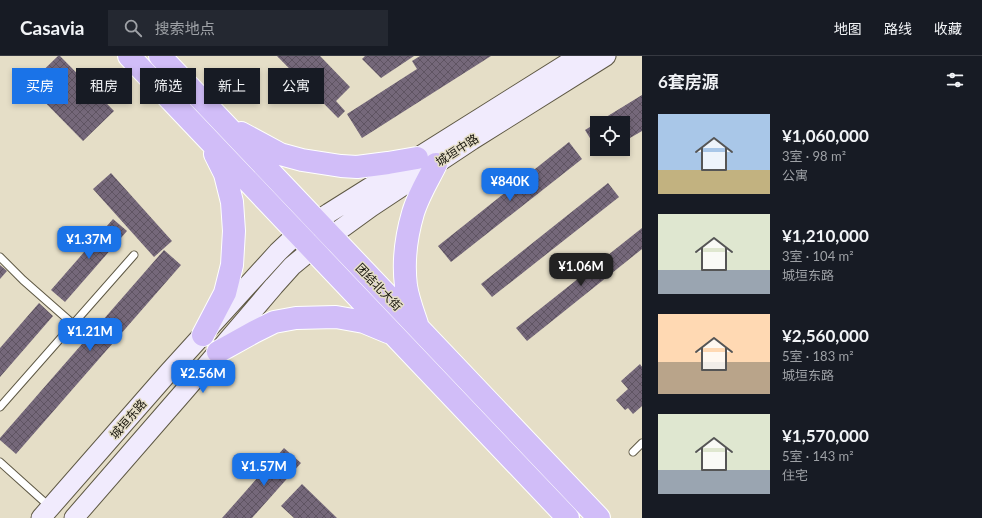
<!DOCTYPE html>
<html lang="zh">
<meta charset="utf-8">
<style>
body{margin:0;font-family:Lato,"Noto Sans SC",sans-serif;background:#242831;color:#f1f3f6;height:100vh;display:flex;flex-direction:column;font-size:15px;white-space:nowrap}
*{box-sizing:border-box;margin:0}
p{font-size:13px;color:#9ea1a6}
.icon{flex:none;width:22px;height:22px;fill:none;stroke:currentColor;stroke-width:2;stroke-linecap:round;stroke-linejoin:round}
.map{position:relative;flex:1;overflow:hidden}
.side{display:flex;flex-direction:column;background:#171b24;width:340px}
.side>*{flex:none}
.top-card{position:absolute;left:12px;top:12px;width:380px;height:36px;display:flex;gap:8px}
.controls{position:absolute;left:590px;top:60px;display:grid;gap:8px}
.controls a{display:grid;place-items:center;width:40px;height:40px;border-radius:0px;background:#171b24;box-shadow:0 2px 6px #0003;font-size:20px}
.price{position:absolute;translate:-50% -34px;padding:0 9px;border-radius:8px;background:#1a73e8;color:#fff;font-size:13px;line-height:26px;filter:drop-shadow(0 1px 2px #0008)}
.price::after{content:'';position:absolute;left:50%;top:24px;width:12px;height:9px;margin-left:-6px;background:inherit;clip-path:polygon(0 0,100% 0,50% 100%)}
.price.current{background:#222;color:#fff}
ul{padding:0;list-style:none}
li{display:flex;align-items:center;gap:12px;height:100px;padding:0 16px}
li span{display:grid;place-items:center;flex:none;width:112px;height:80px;border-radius:0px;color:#555}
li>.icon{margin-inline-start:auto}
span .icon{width:48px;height:48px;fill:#fffc;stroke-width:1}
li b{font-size:17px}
h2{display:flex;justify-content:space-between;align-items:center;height:48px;padding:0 16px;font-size:17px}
.pill{padding:0 14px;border-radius:0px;background:#171b24;box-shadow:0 2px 6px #0003;font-size:14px;line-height:36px}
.pill.current{background:#1a73e8;color:#fff}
header{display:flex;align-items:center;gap:24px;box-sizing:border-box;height:56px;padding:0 20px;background:#171b24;border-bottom:1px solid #363941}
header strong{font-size:19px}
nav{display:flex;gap:22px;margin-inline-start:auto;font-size:14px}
.search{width:280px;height:36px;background:#242831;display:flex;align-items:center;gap:10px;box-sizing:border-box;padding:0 14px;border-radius:0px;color:#9ea1a6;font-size:15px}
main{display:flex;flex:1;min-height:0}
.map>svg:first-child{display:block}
.building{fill:url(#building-cross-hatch)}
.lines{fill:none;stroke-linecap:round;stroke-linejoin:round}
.lane-casing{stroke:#5d5743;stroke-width:9}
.secondary-casing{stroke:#5d5743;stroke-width:21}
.highway-casing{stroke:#fff;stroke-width:24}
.lane{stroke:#fff;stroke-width:7}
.secondary{stroke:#f1ebfd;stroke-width:19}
.highway{stroke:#d1bdf8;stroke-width:22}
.labels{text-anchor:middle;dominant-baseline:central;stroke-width:3;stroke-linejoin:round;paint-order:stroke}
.street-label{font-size:12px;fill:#17140c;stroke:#e5dec7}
</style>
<header>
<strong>Casavia</strong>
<div class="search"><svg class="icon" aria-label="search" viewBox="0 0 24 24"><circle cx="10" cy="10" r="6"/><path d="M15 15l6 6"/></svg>搜索地点</div>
<nav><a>地图</a><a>路线</a><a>收藏</a></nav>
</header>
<main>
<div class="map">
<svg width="642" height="462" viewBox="0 0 642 462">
<defs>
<pattern id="building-cross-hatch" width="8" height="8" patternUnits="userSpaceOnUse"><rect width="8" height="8" fill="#75687a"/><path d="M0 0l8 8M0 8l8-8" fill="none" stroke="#5f5462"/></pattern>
</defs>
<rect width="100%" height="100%" fill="#e5dec7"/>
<path class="building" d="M 58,0 L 60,0 L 114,55 L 83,85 L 28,29 Z
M 277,0 L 320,0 L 350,31 L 336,45 L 345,55 L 338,62 Z
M 365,0 L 414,0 L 381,22 L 362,3 Z
M 420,0 L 491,0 L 362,82 L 347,58 L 417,13 L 412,5 Z
M 642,39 L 642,75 L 623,86 L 623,67 L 597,67 L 597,93 L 612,93 L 601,100 L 585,74 Z
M 569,86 L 582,103 L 451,206 L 438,190 Z
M 111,117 L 172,185 L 154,201 L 93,133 Z
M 608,127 L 619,141 L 492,241 L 481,228 Z
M 113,163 L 127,175 L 65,246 L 51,234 Z
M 642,172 L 642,193 L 527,285 L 516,272 Z
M 164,194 L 181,209 L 16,398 L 0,384 L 0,382 Z
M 0,209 L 7,215 L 0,223 Z
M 39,247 L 53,260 L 0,321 L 0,292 Z
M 640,308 L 642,311 L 642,350 L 633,358 L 628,352 L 625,354 L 616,344 L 628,333 L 621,325 Z
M 284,392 L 301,407 L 252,462 L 222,462 Z
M 302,428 L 337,462 L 294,462 L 281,450 Z"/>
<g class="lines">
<g class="lane-casing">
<path id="lane" d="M 0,201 L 23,224 L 73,268
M 0,351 L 134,199
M 633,396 L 642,387
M 0,406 L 50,451"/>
</g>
<g class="secondary-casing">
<path id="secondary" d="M 41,462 L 168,317 L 278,196 L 296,179 L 329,157 L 579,0
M 74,462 L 187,332 L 274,230 L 292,210 L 309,196 L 371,151 L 472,84 L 606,0"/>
</g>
<g class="highway-casing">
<path id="highway" d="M 129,0 L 568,462
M 160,0 L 599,462
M 241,77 L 280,98 L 302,104 L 341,110 L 357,111 L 388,107 L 417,102
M 417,268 C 413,256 408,243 406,230 C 403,206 406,181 413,157 C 418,140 428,124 436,108
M 203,279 L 225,237 L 232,209 L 234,175 L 232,146 L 225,118 L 215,98
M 218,296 L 254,276 L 274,266 L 296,262 L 336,261 L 364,266 L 388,276"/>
</g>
<use href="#lane" class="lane"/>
<use href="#secondary" class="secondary"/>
<use href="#highway" class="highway"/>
</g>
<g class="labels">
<g class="street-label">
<text transform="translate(457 94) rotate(-33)">城垣中路</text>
<text transform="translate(379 231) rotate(46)">团结北大街</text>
<text transform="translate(128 363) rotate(-49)">城垣东路</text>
</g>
</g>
</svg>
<div class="controls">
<a><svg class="icon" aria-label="locate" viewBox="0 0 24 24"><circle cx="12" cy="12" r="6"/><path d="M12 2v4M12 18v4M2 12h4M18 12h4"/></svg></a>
</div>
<b class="price" style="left:510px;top:146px">¥840K</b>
<b class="price" style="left:89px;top:204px">¥1.37M</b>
<b class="price current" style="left:581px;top:231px">¥1.06M</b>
<b class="price" style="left:90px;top:296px">¥1.21M</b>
<b class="price" style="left:203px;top:338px">¥2.56M</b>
<b class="price" style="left:264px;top:431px">¥1.57M</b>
<div class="top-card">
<a class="pill current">买房</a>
<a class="pill">租房</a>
<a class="pill">筛选</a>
<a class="pill">新上</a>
<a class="pill">公寓</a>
</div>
</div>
<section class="side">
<h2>6套房源<svg class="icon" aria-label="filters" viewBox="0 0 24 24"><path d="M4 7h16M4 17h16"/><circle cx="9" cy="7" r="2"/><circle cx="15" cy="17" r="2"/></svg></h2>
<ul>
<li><span style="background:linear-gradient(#a9c7e8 70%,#c2b280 0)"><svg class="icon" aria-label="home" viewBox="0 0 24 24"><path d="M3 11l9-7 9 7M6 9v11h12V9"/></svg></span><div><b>¥1,060,000</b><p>3室 · 98 m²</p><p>公寓</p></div></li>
<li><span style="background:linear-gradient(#dfe7d0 70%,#9aa5b1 0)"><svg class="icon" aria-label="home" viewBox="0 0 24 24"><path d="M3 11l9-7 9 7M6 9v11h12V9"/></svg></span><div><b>¥1,210,000</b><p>3室 · 104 m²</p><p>城垣东路</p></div></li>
<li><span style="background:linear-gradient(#ffd9b3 60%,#b9a48a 0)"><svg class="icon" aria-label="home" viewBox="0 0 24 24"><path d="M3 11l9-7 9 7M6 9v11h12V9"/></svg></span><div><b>¥2,560,000</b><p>5室 · 183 m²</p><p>城垣东路</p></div></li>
<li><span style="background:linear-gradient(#dfe7d0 70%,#9aa5b1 0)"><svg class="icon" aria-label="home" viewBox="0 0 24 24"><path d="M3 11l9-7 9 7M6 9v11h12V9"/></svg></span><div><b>¥1,570,000</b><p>5室 · 143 m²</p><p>住宅</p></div></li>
</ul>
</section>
</main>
